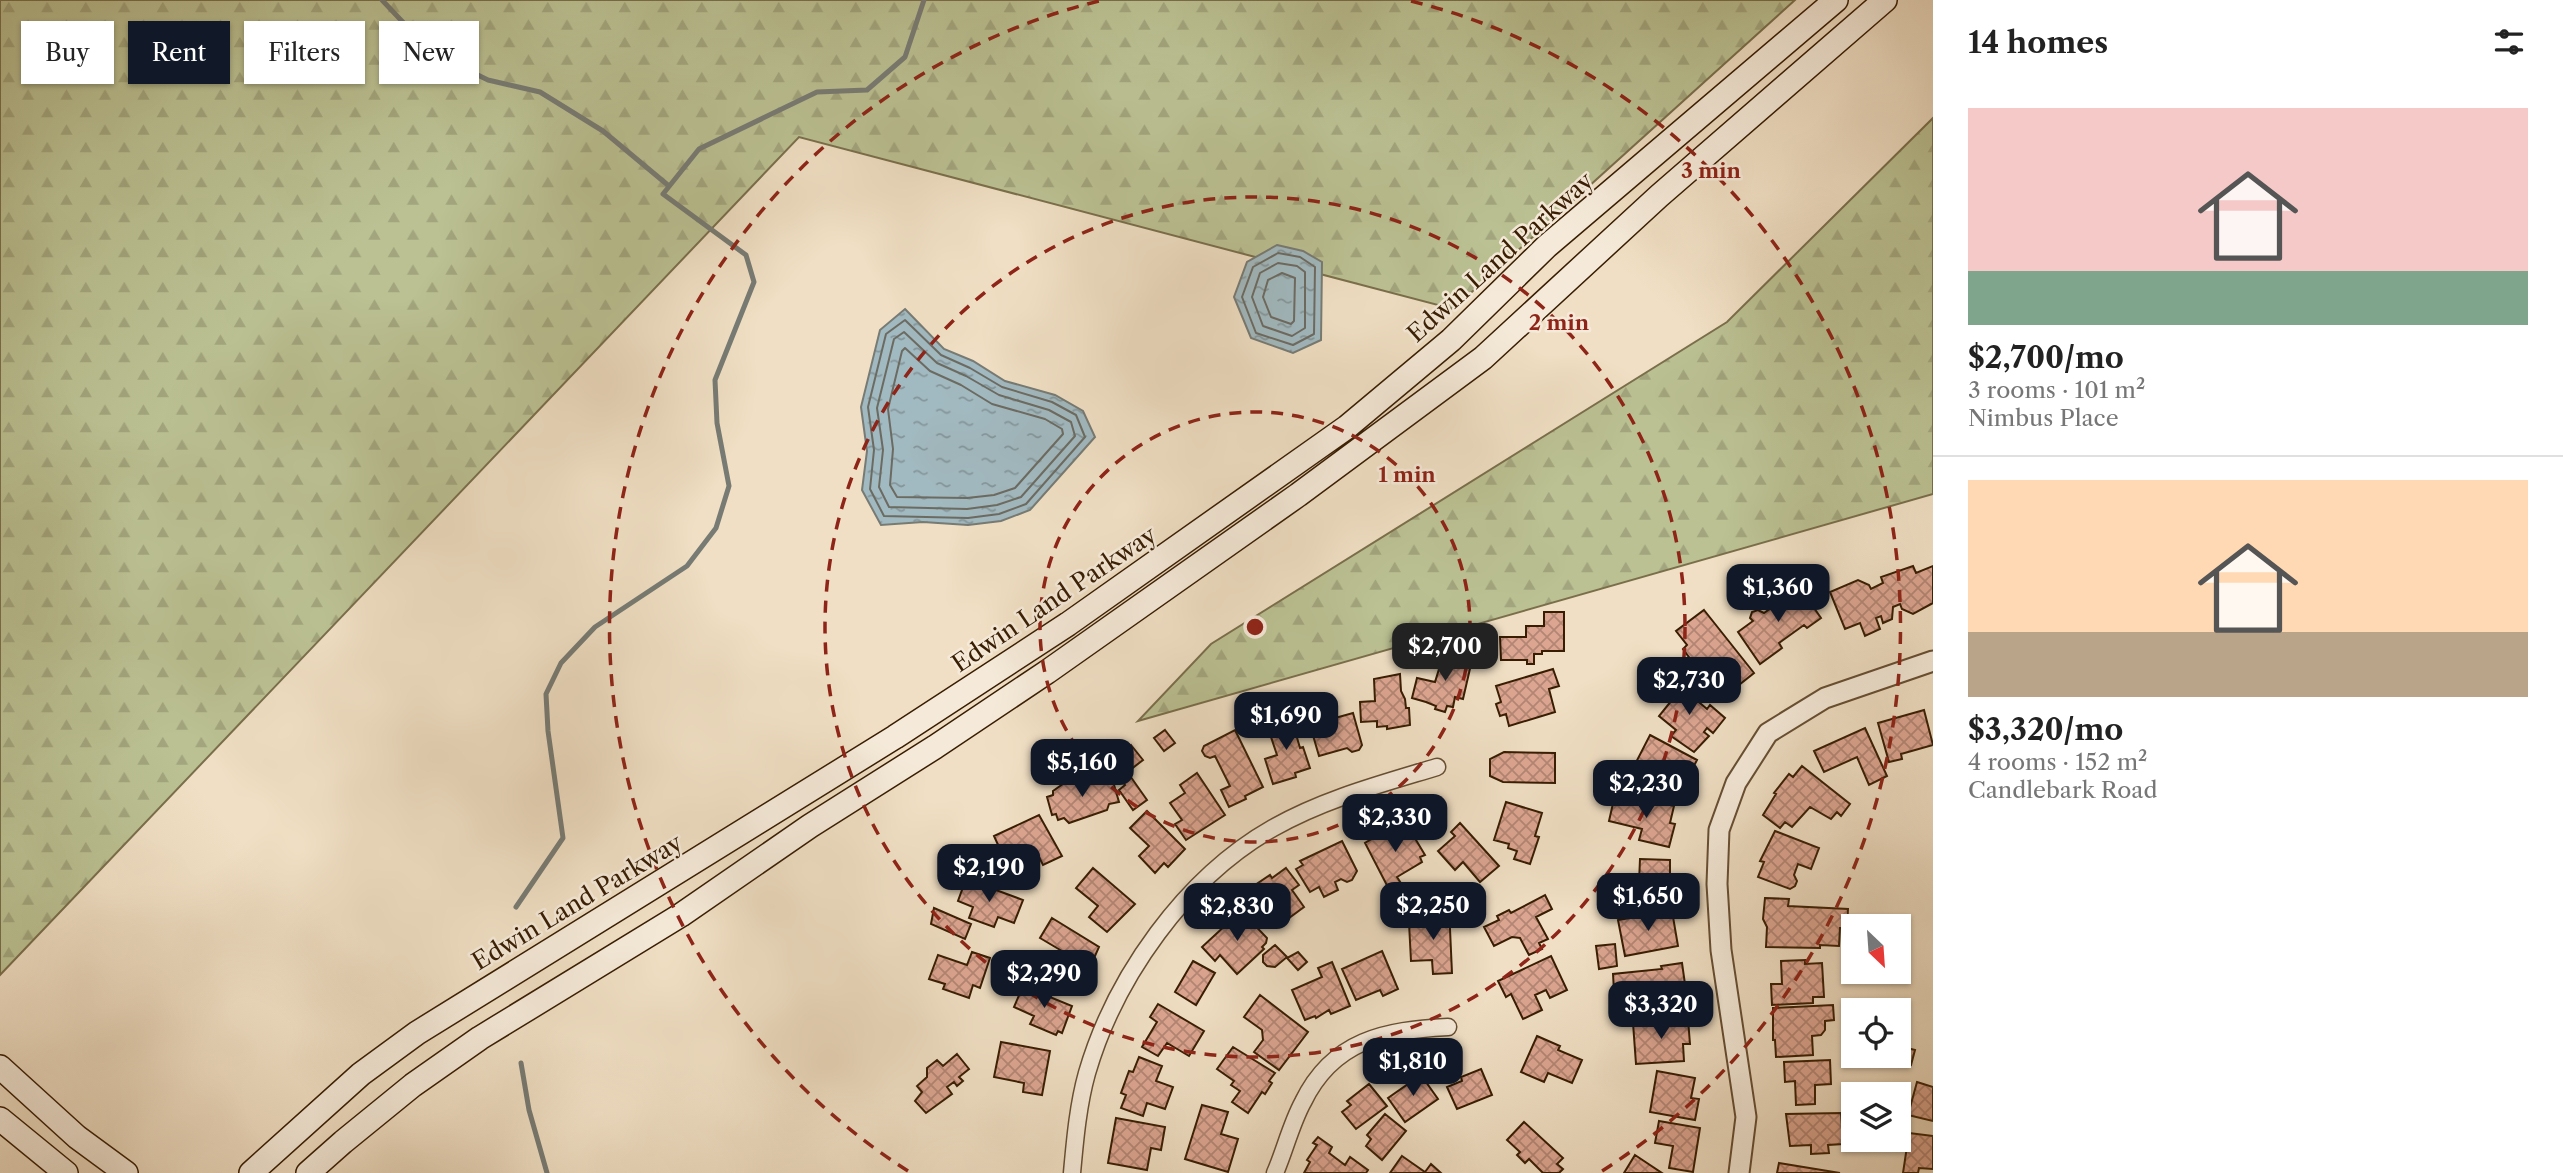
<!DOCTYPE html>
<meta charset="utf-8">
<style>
body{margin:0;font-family:"Libre Caslon Text",serif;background:#f6f6f6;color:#222;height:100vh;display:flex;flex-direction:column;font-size:26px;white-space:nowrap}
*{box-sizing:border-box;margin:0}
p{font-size:23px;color:#767676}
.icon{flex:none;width:38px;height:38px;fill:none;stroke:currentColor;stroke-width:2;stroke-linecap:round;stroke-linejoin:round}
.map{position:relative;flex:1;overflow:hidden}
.drawer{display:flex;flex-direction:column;background:#fff;width:630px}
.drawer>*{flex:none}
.guide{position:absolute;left:21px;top:21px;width:665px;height:63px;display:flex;gap:14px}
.needle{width:46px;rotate:155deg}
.buttons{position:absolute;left:1841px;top:914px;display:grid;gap:14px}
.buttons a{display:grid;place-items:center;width:70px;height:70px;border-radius:0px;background:#fff;box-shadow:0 2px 5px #0004;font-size:35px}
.price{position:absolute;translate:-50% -60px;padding:0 16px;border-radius:14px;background:#111827;color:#fff;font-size:23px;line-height:46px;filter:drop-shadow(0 2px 4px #0008)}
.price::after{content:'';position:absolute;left:50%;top:42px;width:21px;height:16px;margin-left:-10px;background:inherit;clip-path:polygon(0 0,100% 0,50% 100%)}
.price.selected{background:#222;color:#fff}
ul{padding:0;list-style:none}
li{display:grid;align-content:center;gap:14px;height:371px;padding:0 35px}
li+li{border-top:2px solid #e0e0e0}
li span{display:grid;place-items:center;height:217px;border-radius:0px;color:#555}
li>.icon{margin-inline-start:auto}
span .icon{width:126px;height:126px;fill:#fffc;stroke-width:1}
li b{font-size:30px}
h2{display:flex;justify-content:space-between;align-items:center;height:84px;padding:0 35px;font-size:30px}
.tag{padding:0 24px;border-radius:0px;background:#fff;box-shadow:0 2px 5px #0004;font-size:24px;line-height:63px}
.tag.selected{background:#111827;color:#fff}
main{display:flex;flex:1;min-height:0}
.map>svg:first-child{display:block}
.forest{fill:url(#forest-firs);stroke:#7a6f4b;stroke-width:2}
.water{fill:url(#water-ripples);stroke:#777b74;stroke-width:2}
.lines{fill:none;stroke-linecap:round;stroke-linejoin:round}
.shore{stroke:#6c6b62;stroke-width:2}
.stream{stroke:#777b74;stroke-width:5}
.building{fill:url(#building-cross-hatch);stroke:#381d03;stroke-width:2}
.minor-casing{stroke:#664e33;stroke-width:19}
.tertiary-casing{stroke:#664e33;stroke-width:23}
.secondary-casing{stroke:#381d03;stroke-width:26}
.minor{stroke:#f5ead9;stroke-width:16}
.tertiary{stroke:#f5ead9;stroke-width:19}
.secondary{stroke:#f5ead9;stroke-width:23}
.ring{fill:none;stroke:#8f2418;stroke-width:3.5;stroke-dasharray:12 9}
.labels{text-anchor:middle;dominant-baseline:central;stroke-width:5;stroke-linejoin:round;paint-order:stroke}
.street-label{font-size:24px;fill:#381d03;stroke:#f5ead9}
.centre{fill:#8f2418;stroke:#f5ead9;stroke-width:3.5}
.ring-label{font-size:21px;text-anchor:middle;font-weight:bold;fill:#8f2418;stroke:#f5ead9;stroke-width:5;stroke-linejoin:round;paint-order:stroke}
</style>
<main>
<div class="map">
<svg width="1933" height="1173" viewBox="0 0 1933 1173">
<defs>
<pattern id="forest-firs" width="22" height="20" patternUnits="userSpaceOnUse" patternTransform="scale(1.75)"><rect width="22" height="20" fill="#bbc193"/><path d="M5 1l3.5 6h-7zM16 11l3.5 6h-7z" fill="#a2a57d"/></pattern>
<pattern id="water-ripples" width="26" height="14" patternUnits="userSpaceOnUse" patternTransform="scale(1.75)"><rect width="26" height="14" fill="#a1b9c0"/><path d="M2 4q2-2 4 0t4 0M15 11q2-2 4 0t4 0" fill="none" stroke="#84969a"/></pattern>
<pattern id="building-cross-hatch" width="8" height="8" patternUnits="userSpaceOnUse" patternTransform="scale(1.75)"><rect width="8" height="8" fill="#dca591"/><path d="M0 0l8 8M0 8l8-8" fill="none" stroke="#b38674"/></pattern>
</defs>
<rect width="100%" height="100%" fill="#f0dfc4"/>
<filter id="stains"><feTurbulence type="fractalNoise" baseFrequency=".00286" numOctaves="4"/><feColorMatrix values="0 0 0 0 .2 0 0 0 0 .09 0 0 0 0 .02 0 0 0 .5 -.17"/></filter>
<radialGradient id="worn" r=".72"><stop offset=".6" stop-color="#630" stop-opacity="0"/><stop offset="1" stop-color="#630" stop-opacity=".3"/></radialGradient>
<path class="forest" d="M 0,0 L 1795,0 L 1453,309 L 799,137 L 0,975 Z
M 1933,118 L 1933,494 L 1138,721 L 1211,644 L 1727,322 Z"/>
<path class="water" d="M 1277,245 L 1303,251 L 1322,262 L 1321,340 L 1293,353 L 1251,338 L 1234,297 L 1247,262 Z
M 905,309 L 944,349 L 973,361 L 1005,381 L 1055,395 L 1083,411 L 1095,437 L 1030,510 L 1001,521 L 968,525 L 923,522 L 881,525 L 862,490 L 867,451 L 861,407 L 880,330 Z"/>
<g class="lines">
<path class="shore" d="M 1278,253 L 1300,257 L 1315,267 L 1314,334 L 1293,345 L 1256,333 L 1242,297 L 1253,267 Z
M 1278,263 L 1297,266 L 1305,272 L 1305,328 L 1292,336 L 1263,326 L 1252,297 L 1260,273 Z
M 1282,273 L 1295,278 L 1294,321 L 1291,324 L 1271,317 L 1263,297 L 1268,280 Z
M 905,320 L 941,355 L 970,368 L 1002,387 L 1052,402 L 1076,415 L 1085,437 L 1026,504 L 999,514 L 968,518 L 884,516 L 870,489 L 874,450 L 868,407 L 886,334 Z
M 904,332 L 937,363 L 966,376 L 999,395 L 1049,410 L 1071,422 L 1075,436 L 1021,497 L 997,505 L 967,509 L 889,507 L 879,487 L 883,450 L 877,408 L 894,339 Z
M 905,348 L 930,371 L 961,385 L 992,404 L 1045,419 L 1062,429 L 1063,434 L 1015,488 L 994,495 L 967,498 L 897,497 L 890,485 L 893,449 L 888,409 L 902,351 Z"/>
<path class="stream" d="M 382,0 L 431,52 L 488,80 L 540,92 L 603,131 L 669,186
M 516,907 L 563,838 L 548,731 L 546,694 L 561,663 L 595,627 L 687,566 L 716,528 L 729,486 L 717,423 L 715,380 L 754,282 L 746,255 L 663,194 L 699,149 L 817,92 L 867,90 L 905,57 L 924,0
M 521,1063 L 529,1110 L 547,1173"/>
</g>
<path class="building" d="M 1913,566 L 1916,573 L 1933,566 L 1933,603 L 1913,614 L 1902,609 L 1900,604 L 1893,607 L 1892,619 L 1883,623 L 1881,616 L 1876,618 L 1880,629 L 1865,636 L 1860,623 L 1845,629 L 1830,592 L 1858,580 L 1869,585 L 1871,589 L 1883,583 L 1881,577 Z
M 1788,587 L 1792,587 L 1795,592 L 1800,588 L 1821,618 L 1807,628 L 1804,625 L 1779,643 L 1782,648 L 1760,664 L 1738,632 L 1753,621 L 1750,618 L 1752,612 L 1758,610 L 1764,613 L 1782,600 L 1779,596 L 1781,591 Z
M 1704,610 L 1754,673 L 1730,692 L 1709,665 L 1696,675 L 1687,663 L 1691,660 L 1683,649 L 1687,645 L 1676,631 Z
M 1544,612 L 1564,612 L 1564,651 L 1542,651 L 1542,654 L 1534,654 L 1534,664 L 1527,664 L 1527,660 L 1501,660 L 1500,637 L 1526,637 L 1526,626 L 1544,626 Z
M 1444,653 L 1472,660 L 1463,699 L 1455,697 L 1453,707 L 1447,706 L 1445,712 L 1435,709 L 1436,706 L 1426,702 L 1412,698 L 1417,678 L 1435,682 Z
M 1553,669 L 1559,686 L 1549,689 L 1555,712 L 1509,726 L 1506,714 L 1500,716 L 1496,704 L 1501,702 L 1496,686 Z
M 1400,674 L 1401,691 L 1405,699 L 1406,708 L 1409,708 L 1410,725 L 1387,729 L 1387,726 L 1377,727 L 1377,721 L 1361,722 L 1360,702 L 1375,701 L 1374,679 Z
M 1673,680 L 1707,709 L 1710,705 L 1725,718 L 1713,733 L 1707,728 L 1704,732 L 1709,736 L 1694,752 L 1671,736 L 1676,730 L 1659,716 L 1672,700 L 1663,692 Z
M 1924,710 L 1933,745 L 1901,754 L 1902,759 L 1889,762 L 1878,723 Z
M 1353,713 L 1362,745 L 1359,750 L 1352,752 L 1347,748 L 1319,756 L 1310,725 Z
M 1291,717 L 1300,748 L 1303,747 L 1310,768 L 1295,773 L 1296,777 L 1273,784 L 1265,759 L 1277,755 L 1267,725 Z
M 1865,728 L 1887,776 L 1869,785 L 1857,757 L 1824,772 L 1814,751 Z
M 1165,730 L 1175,743 L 1164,751 L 1154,738 Z
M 1235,730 L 1263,787 L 1245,796 L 1246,799 L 1229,807 L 1221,790 L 1230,786 L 1215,756 L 1210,758 L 1205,756 L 1202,751 L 1204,746 Z
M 1650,735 L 1697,760 L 1676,800 L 1629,776 Z
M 1131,745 L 1143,760 L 1130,770 L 1118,754 Z
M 1504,752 L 1555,753 L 1555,783 L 1503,782 L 1490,776 L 1490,759 Z
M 1802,766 L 1850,804 L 1841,816 L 1837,812 L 1831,819 L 1810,807 L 1792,827 L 1785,822 L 1780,828 L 1763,815 L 1776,794 L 1774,793 L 1789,774 L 1793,777 Z
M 1128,773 L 1147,800 L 1133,810 L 1119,790 L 1125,785 L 1120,778 Z
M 1197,773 L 1225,815 L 1186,840 L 1175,824 L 1182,820 L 1170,803 L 1185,793 L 1180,785 Z
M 1077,774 L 1082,786 L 1112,778 L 1119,802 L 1109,804 L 1107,810 L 1069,823 L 1064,818 L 1058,820 L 1056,814 L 1052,815 L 1047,797 L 1053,795 L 1053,791 Z
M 1614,799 L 1648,807 L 1649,800 L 1674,806 L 1670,823 L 1675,824 L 1669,847 L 1639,840 L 1642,829 L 1609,821 Z
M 1506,802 L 1542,813 L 1535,836 L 1539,837 L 1530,864 L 1514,859 L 1517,851 L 1508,848 L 1509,844 L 1494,840 Z
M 1147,811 L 1185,849 L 1168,867 L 1164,863 L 1155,873 L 1139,856 L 1149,846 L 1130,828 Z
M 1039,815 L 1062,856 L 1043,865 L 1037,853 L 1008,867 L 994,836 Z
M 1404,820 L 1425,855 L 1420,857 L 1422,862 L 1397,877 L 1404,888 L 1392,895 L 1365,843 Z
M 1460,823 L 1499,866 L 1480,882 L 1463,862 L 1455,870 L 1438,851 L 1455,836 L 1451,832 Z
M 1775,831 L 1819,848 L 1811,869 L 1798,864 L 1794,875 L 1797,881 L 1795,886 L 1790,889 L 1758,877 L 1764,862 L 1760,861 Z
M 1342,841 L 1357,871 L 1352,880 L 1347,882 L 1341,879 L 1335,882 L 1338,890 L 1324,897 L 1319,887 L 1310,892 L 1296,869 L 1303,865 L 1300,861 Z
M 1640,859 L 1670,860 L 1670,907 L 1638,906 Z
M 1093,868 L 1135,904 L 1107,932 L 1089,917 L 1098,906 L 1076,888 Z
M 1286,868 L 1299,885 L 1292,890 L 1304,907 L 1289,918 L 1283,909 L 1272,917 L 1263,904 L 1258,903 L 1255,899 L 1256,894 L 1252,887 L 1270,875 L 1272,878 Z
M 966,879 L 1023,900 L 1014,923 L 998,917 L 994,927 L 969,918 L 973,907 L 958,901 Z
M 1545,895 L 1552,909 L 1536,917 L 1548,939 L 1539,943 L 1542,949 L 1529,955 L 1520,938 L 1512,937 L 1494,946 L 1484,927 L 1499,920 L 1497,916 L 1509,910 L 1511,913 Z
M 1765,898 L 1789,899 L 1788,906 L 1848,909 L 1847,928 L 1840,928 L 1839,946 L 1820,945 L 1820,948 L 1766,947 L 1767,927 L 1763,919 Z
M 1435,907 L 1449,907 L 1452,973 L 1433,974 L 1432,960 L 1411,961 L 1409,923 L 1435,921 Z
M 934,908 L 971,924 L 965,939 L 931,924 Z
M 1241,911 L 1267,938 L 1266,943 L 1262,947 L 1264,949 L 1237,974 L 1220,955 L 1215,961 L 1202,947 Z
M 1672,911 L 1678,946 L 1625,956 L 1618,920 Z
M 1052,918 L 1099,947 L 1091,965 L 1088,963 L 1078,980 L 1063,971 L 1072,957 L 1040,938 Z
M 1615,944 L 1617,966 L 1599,969 L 1596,946 Z
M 1275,945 L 1287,957 L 1275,967 L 1267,966 L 1263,962 L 1263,955 Z
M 1382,951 L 1398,989 L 1383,996 L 1380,990 L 1356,1000 L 1342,969 Z
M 972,952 L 990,958 L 980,988 L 973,985 L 969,998 L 943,989 L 945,984 L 929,979 L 938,955 L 967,965 Z
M 1298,952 L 1307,962 L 1298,970 L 1287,958 Z
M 1551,956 L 1567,990 L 1550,998 L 1546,990 L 1535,995 L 1542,1010 L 1523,1019 L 1511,994 L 1506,997 L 1498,981 Z
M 1805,960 L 1805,964 L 1822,963 L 1824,997 L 1813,997 L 1813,1003 L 1772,1005 L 1771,984 L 1782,984 L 1781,961 Z
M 1193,961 L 1215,973 L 1196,1005 L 1175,992 Z
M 1332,962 L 1350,1006 L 1331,1014 L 1329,1010 L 1316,1018 L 1315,1016 L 1305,1020 L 1292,990 L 1322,977 L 1318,968 Z
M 1682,963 L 1685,984 L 1667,986 L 1669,1001 L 1626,1006 L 1624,990 L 1614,991 L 1613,974 L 1662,969 L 1661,966 Z
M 1023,986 L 1072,1006 L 1062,1033 L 1058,1031 L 1056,1035 L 1030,1024 L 1034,1016 L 1014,1007 Z
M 1260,995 L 1308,1032 L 1279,1070 L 1254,1052 L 1263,1040 L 1262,1030 L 1244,1017 Z
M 1158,1004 L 1204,1031 L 1189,1056 L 1167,1043 L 1158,1056 L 1142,1047 L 1157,1022 L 1150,1017 Z
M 1833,1005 L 1834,1020 L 1825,1021 L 1825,1030 L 1821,1035 L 1812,1036 L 1813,1055 L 1776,1057 L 1775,1040 L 1773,1040 L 1773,1008 Z
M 1688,1019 L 1690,1044 L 1683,1044 L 1684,1061 L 1636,1064 L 1633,1023 Z
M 1537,1036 L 1560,1046 L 1558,1050 L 1582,1060 L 1572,1083 L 1548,1073 L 1544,1082 L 1521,1072 Z
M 1001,1042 L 1050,1051 L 1042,1095 L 1023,1092 L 1024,1083 L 994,1077 Z
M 1899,1046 L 1915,1050 L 1911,1065 L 1885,1059 L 1886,1055 L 1899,1055 Z
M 1233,1047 L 1275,1073 L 1269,1081 L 1272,1083 L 1265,1094 L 1262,1092 L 1248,1113 L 1232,1102 L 1240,1091 L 1231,1085 L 1234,1081 L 1217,1069 Z
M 957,1054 L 969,1069 L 959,1077 L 963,1081 L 957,1086 L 954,1082 L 947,1087 L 952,1094 L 926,1113 L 915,1101 L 922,1092 L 917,1086 L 927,1077 L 927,1068 L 937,1060 L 943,1066 Z
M 1139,1057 L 1162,1066 L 1156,1081 L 1173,1087 L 1165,1109 L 1147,1103 L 1143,1116 L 1121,1108 L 1126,1095 L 1121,1093 L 1129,1071 L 1133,1072 Z
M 1830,1060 L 1831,1084 L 1815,1085 L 1815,1104 L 1796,1105 L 1795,1081 L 1785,1082 L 1784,1062 Z
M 1481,1069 L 1492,1095 L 1457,1109 L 1447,1087 L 1462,1081 L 1461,1077 Z
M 1657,1071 L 1695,1078 L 1691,1098 L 1699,1099 L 1695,1120 L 1650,1112 Z
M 1421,1075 L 1438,1099 L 1405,1122 L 1388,1098 Z
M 1917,1082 L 1933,1087 L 1933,1121 L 1908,1115 Z
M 1369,1084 L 1387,1106 L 1356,1129 L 1342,1112 L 1351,1105 L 1347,1101 Z
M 1202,1105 L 1228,1112 L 1221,1134 L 1238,1139 L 1228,1172 L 1185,1159 Z
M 1841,1113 L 1843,1144 L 1828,1145 L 1829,1153 L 1811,1154 L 1811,1145 L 1790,1146 L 1786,1114 Z
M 1385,1114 L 1406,1131 L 1382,1160 L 1366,1146 L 1371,1139 L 1367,1135 Z
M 1116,1118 L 1165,1127 L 1161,1150 L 1151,1148 L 1147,1170 L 1108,1163 Z
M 1659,1121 L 1700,1128 L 1693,1172 L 1669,1168 L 1673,1146 L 1655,1143 Z
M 1524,1122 L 1563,1158 L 1557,1164 L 1563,1169 L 1559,1173 L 1543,1173 L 1529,1159 L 1525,1163 L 1517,1155 L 1520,1152 L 1507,1140 Z
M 1909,1133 L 1933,1136 L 1933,1169 L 1919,1168 L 1918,1173 L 1903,1173 Z
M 1318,1137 L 1332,1147 L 1329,1153 L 1345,1165 L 1350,1157 L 1368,1170 L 1366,1173 L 1304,1173 L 1310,1162 L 1307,1160 L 1317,1145 L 1313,1143 Z
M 1635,1155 L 1662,1173 L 1624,1173 Z
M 1402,1156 L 1425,1172 L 1431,1164 L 1441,1173 L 1390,1173 Z
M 1779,1163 L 1840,1173 L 1777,1173 Z"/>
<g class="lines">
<g class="minor-casing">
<path id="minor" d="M 1072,1173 C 1075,1140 1078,1105 1087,1073 C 1115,977 1185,878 1273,828 C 1324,799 1381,784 1437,767
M 1275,1173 C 1285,1150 1291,1124 1303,1102 C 1333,1040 1385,1030 1448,1027"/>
</g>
<g class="tertiary-casing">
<path id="tertiary" d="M 1739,1173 L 1746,1117 L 1721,950 L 1717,884 L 1719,830 L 1736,783 L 1768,733 L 1825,698 L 1933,661"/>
</g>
<g class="secondary-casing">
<path id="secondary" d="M 0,1067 L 77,1137 L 126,1173
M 0,1119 L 66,1173
M 251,1173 L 361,1074 L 417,1033 L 895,737 L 1068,624 L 1347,427 L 1451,340 L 1547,246 L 1836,0
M 308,1173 L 343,1142 L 413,1085 L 480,1038 L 681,915 L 810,826 L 935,747 L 1047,672 L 1298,495 L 1483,358 L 1659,196 L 1885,0"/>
</g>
<use href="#minor" class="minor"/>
<use href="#tertiary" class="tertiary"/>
<use href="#secondary" class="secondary"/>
</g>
<g class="ring">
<circle cx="1255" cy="627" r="215"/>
<circle cx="1255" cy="627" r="430"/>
<path d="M908 1171A645 645 0 0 1 1099 1M1411 1A645 645 0 0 1 1602 1171"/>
</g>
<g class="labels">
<g class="street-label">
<text transform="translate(1500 257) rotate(-42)">Edwin Land Parkway</text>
<text transform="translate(1054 599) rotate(-34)">Edwin Land Parkway</text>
<text transform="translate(577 902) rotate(-31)">Edwin Land Parkway</text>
</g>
</g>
<circle cx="1255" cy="627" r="10" class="centre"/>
<g class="ring-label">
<text x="1711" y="178">3 min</text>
<text x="1559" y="330">2 min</text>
<text x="1407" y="482">1 min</text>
</g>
<rect width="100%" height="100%" filter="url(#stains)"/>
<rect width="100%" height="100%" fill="url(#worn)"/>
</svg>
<div class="buttons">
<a><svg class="needle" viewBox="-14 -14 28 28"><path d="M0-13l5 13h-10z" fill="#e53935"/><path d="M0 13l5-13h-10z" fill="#767676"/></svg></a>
<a><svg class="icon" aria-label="locate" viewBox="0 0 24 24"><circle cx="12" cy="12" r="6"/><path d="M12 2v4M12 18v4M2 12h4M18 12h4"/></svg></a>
<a><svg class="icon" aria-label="layers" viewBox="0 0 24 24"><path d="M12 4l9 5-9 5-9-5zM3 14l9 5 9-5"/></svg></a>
</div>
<b class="price" style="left:1778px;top:624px">$1,360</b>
<b class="price selected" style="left:1445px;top:683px">$2,700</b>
<b class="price" style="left:1689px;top:717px">$2,730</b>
<b class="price" style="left:1286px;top:752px">$1,690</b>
<b class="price" style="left:1082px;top:799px">$5,160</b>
<b class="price" style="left:1646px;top:820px">$2,230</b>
<b class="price" style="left:1395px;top:854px">$2,330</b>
<b class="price" style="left:989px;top:904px">$2,190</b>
<b class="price" style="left:1648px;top:933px">$1,650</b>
<b class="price" style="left:1433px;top:942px">$2,250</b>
<b class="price" style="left:1237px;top:943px">$2,830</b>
<b class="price" style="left:1044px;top:1010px">$2,290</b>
<b class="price" style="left:1661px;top:1041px">$3,320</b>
<b class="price" style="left:1413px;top:1098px">$1,810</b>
<div class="guide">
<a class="tag">Buy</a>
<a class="tag selected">Rent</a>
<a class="tag">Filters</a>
<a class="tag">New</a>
</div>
</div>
<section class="drawer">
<h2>14 homes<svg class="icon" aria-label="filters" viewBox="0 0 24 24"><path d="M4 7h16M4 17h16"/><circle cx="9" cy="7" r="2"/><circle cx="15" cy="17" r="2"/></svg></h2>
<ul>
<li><span style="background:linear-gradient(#f6c9c9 75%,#7fa58c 0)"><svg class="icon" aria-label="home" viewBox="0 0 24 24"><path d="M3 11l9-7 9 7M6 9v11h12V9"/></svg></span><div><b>$2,700/mo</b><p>3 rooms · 101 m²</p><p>Nimbus Place</p></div></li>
<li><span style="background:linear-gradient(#ffd9b3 70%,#b9a48a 0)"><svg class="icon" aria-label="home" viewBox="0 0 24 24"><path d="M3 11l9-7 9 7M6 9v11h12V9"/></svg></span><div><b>$3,320/mo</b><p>4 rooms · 152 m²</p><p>Candlebark Road</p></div></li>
</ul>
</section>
</main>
